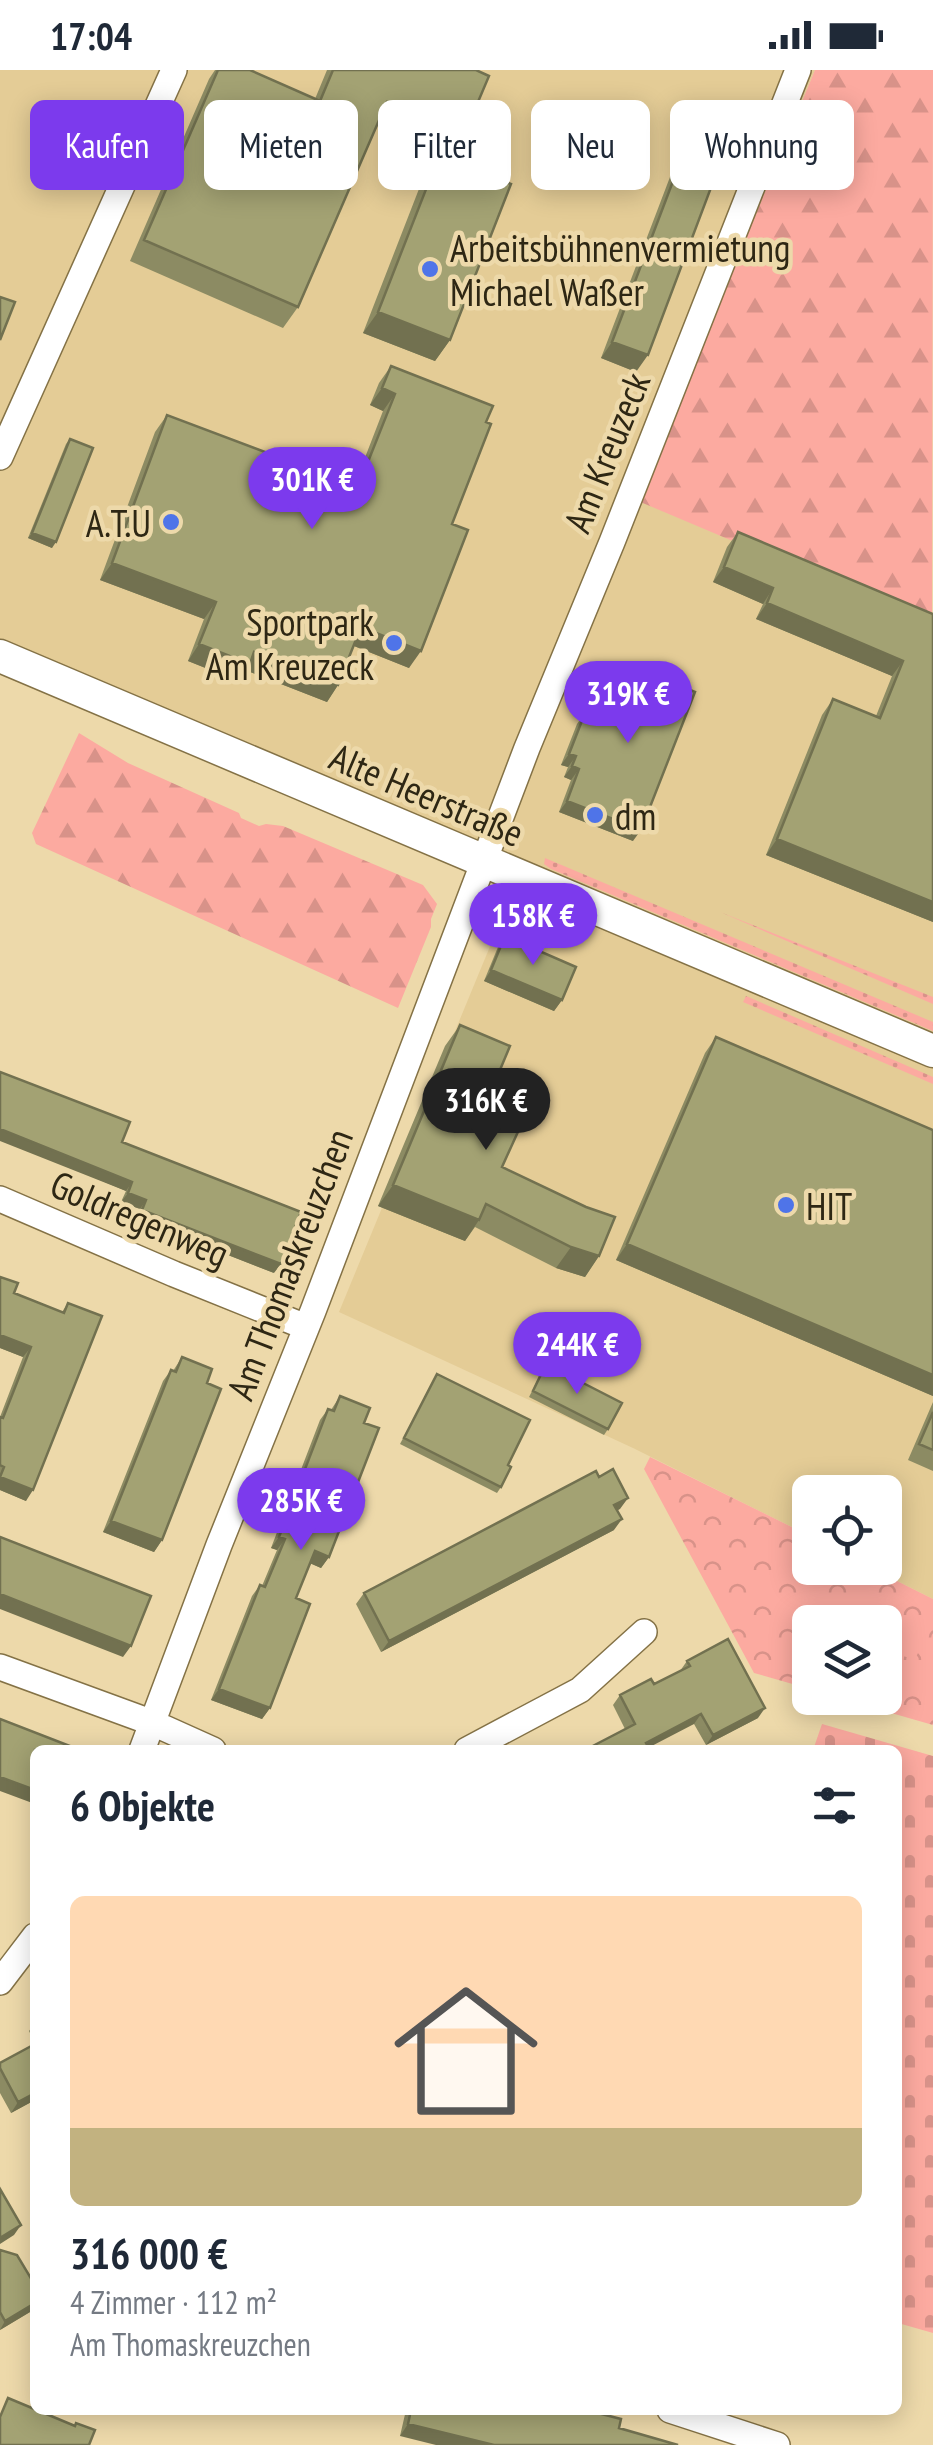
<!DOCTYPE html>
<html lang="de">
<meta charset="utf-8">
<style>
body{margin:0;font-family:"PT Sans Narrow",sans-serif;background:#f2f2f3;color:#1f2937;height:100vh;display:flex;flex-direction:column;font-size:38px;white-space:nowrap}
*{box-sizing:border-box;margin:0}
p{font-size:32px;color:#747a83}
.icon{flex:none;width:55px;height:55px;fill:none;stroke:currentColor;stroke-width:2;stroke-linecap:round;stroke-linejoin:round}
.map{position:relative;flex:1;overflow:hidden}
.drawer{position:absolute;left:30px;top:1675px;width:872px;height:670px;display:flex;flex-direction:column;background:#fff;border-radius:15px;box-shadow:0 5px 25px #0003}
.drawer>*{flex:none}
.banner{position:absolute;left:30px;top:30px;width:875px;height:90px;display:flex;gap:20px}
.controls{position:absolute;left:792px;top:1405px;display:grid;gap:20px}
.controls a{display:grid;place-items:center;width:110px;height:110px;border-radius:15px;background:#fff;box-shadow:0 5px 25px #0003;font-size:50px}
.price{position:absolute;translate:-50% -85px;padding:0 22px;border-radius:35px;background:#7c3aed;color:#fff;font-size:32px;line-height:65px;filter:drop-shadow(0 2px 5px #0008)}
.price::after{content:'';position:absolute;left:50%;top:60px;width:30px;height:22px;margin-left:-15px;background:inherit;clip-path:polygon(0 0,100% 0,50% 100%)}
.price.on{background:#222;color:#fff}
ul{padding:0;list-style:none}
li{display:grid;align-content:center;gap:20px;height:530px;padding:0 40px}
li+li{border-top:2px solid #e0e1e3}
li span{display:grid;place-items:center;height:310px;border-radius:15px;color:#555}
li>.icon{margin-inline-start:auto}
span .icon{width:180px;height:180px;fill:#fffc;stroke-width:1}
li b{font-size:42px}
h2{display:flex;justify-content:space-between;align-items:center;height:120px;padding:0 40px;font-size:42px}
.pill{padding:0 35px;border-radius:15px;background:#fff;box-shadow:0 5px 25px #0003;font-size:35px;line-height:90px}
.pill.on{background:#7c3aed;color:#fff}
.status{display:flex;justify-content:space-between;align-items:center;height:70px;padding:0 50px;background:#fff;direction:ltr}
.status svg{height:28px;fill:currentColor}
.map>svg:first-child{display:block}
.built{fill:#e4cc96}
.grass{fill:url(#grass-dots)}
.forest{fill:url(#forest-firs)}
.cemetery{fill:url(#cemetery-stones)}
.park{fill:url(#park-crowns)}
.garden{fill:#fcaaa0}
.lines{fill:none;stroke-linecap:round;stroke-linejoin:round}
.minor-casing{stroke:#847246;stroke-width:28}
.tertiary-casing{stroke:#847246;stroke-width:35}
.minor{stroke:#fff;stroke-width:25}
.tertiary{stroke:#fff;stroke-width:32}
.wall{fill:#8c8b63}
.shaded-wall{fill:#727150}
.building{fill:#a3a273;stroke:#727150;stroke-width:2.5}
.poi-dot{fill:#4f74e8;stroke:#edd9aa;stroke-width:4}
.labels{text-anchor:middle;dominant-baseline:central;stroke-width:9;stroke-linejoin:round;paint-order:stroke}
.poi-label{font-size:38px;fill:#2e2714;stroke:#edd9aa;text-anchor:start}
.street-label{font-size:38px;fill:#2e2714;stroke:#edd9aa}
</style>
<div class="status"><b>17:04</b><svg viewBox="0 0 49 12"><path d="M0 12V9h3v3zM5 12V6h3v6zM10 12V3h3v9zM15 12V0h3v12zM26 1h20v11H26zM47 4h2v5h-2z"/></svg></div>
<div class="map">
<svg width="933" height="2375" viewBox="0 0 933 2375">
<defs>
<pattern id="grass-dots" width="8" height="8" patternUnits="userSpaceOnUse" patternTransform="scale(2.5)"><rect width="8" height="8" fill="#fcaaa0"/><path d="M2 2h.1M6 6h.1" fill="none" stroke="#d89289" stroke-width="1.8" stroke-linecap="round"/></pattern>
<pattern id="forest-firs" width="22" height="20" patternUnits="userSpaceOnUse" patternTransform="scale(2.5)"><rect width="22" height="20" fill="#fcaaa0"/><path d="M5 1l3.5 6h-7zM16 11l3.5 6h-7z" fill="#d89289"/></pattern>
<pattern id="cemetery-stones" width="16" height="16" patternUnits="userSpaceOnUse" patternTransform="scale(2.5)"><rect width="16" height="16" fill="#fcaaa0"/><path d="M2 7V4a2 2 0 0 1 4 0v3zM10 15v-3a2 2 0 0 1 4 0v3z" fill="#d89289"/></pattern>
<pattern id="park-crowns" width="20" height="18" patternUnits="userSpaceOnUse" patternTransform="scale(2.5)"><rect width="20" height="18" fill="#fcaaa0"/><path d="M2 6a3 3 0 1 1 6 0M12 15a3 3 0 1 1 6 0" fill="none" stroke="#d89289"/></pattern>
</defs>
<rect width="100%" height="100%" fill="#edd9aa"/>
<path class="built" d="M 0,0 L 815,0 L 639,430 L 933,551 L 933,1529 L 871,1498 L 885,1498 L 885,1422 L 810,1422 L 810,1466 L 633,1378 L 339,1242 L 517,811 L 0,593 Z"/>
<path class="grass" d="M 545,788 L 933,952 L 933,961 L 551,799 L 544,794 Z
M 720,842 L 933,927 L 933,934 Z
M 746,926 L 933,1007 L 933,1014 L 743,932 Z"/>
<path class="forest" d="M 815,0 L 933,0 L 932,555 L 638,431 Z
M 79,663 L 128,693 L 239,743 L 241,748 L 259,756 L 266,754 L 283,756 L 423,815 L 437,834 L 431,849 L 431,857 L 398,938 L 36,774 L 32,763 Z"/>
<path class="cemetery" d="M 822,1654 L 933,1686 L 933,2263 L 898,2253 L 898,1680 L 813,1680 Z"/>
<path class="park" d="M 650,1387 L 810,1466 L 810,1498 L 871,1498 L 933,1529 L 933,1655 L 839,1628 L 885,1628 L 885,1552 L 810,1552 L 810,1619 L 754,1603 L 644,1399 Z"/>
<path class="garden" d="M 905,1554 L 927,1565 L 914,1591 L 892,1580 Z
M 933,1574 L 933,1634 L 909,1622 Z"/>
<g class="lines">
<g class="minor-casing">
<path id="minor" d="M 0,387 L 174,0
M 0,1129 L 174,1204 L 306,1257
M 0,1597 L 153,1653 L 213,1680
M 142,1680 L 219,1475 L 313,1241 L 527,678 L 612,472 L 798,0
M 467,1680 L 580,1620 L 644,1562
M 0,1912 L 35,1866
M 670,2340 L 777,2375"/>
</g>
<g class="tertiary-casing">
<path id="tertiary" d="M 0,586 L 933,981"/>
</g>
<use href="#minor" class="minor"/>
<use href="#tertiary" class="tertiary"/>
</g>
<path class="wall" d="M 215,0 L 250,0 L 315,29 L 327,0 L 476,0 L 464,65 L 449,85 L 377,55 L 298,237 L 283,258 L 130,191 L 209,9 Z
M 689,69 L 636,302 L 601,288 L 678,86 Z
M 439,86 L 450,270 L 435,291 L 363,263 L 424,106 Z
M 391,296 L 486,352 L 452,454 L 409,598 L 354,576 L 338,615 L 327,632 L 245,600 L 238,611 L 188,591 L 204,549 L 100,510 L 155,362 L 167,345 L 354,416 L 383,341 L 370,335 L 379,313 Z
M 70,369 L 52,478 L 28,468 L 66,374 Z
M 738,462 L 933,544 L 933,852 L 766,785 L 822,645 L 833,629 L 876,646 L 892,606 L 756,549 L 763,534 L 713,512 L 727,477 Z
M 620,594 L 628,598 L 631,595 L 633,771 L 559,742 L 571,710 L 564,707 L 568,697 L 561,695 L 577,654 L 585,643 L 596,648 L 612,605 Z
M 505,866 L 562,930 L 554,941 L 484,911 L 498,877 Z
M 460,955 L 502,1097 L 599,1186 L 585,1207 L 556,1198 L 475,1157 L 465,1171 L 378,1136 L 445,976 Z
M 716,967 L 933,1060 L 933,1326 L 616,1190 L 705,983 Z
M 122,1072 L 274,1203 L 136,1149 L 140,1139 L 121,1132 L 126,1121 L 81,1102 Z
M 0,1207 L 14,1223 L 62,1242 L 68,1233 L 26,1431 L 0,1420 L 0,1347 L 23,1287 L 0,1278 Z
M 182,1287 L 207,1313 L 162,1470 L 154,1482 L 103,1462 L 163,1311 L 171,1300 L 173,1301 Z
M 546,1294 L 608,1359 L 604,1365 L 529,1327 Z
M 437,1304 L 508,1395 L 501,1417 L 497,1423 L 400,1374 Z
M 340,1326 L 364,1353 L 329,1487 L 321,1498 L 310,1493 L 296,1528 L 270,1638 L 262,1649 L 211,1630 L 252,1526 L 260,1515 L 262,1516 L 277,1480 L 271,1478 L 320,1350 L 328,1339 L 331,1340 Z
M 933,1332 L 933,1401 L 908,1390 Z
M 599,1407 L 628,1428 L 617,1441 L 614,1460 L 381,1582 L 356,1534 L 364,1523 Z
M 687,1591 L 758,1648 L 706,1675 L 694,1654 L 625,1659 L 613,1635 L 620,1625 L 654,1614 L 680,1601 Z
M 35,1953 L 35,1973 L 29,1961 Z
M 0,1993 L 35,2030 L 11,2043 L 0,2023 Z
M 0,2180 L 35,2215 L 35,2239 L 0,2260 Z
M 406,2340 L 586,2340 L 619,2358 L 400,2366 Z"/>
<path class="shaded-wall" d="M 387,32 L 464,65 L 449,85 L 372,53 Z
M 378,242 L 450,270 L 435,291 L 363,263 Z
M 612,272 L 648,285 L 636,302 L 601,288 Z
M 382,318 L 395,324 L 383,341 L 370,335 Z
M 32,463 L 56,472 L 52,478 L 28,468 Z
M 112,493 L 216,532 L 204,549 L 100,510 Z
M 724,497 L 773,518 L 763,534 L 713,512 Z
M 767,533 L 903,591 L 892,606 L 756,549 Z
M 361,557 L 421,581 L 409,598 L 349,574 Z
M 199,574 L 254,582 L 338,615 L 327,632 L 245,600 L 238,611 L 188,591 Z
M 569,684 L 576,686 L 568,697 L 561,695 Z
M 572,696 L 579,699 L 571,710 L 564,707 Z
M 567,731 L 641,760 L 633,771 L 559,742 Z
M 777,769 L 933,832 L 933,852 L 766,785 Z
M 491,900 L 562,930 L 554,941 L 484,911 Z
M 0,1059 L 87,1093 L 132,1112 L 126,1121 L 0,1071 Z
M 393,1115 L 479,1150 L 465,1171 L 378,1136 Z
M 128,1123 L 146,1130 L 140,1139 L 121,1132 Z
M 142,1140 L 281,1194 L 274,1203 L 136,1149 Z
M 627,1174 L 933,1305 L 933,1326 L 616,1190 Z
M 571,1177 L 599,1186 L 585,1207 L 556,1198 Z
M 0,1265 L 31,1277 L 23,1287 L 0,1278 Z
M 0,1407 L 33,1420 L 26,1431 L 0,1420 Z
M 628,1428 L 620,1439 L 607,1446 L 614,1435 Z
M 622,1449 L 614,1460 L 381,1582 L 389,1571 Z
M 111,1451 L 162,1470 L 154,1482 L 103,1462 Z
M 279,1467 L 285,1469 L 277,1480 L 271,1478 Z
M 315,1481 L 329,1487 L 321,1498 L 307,1492 Z
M 0,1524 L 131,1576 L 123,1587 L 0,1539 Z
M 219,1619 L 270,1638 L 262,1649 L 211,1630 Z
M 765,1638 L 758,1648 L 706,1675 L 713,1665 Z
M 701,1644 L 694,1654 L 644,1680 L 646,1673 Z
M 0,1707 L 35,1720 L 35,1734 L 0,1721 Z
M 35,2023 L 35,2030 L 11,2043 L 18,2032 Z
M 21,2155 L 14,2165 L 0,2174 L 0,2168 Z
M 35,2233 L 35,2239 L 0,2260 L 5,2251 Z
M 408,2354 L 494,2375 L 436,2375 L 400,2366 Z"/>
<path class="building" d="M 218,0 L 250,0 L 320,31 L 333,0 L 476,0 L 489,6 L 464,65 L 387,32 L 298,237 L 144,170 Z
M 689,69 L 724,83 L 648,285 L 612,272 Z
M 439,86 L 511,114 L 450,270 L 378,242 Z
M 0,227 L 15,232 L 0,270 Z
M 391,296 L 493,336 L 486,352 L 491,354 L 452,454 L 468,460 L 421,581 L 361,557 L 338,615 L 254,582 L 250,594 L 199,574 L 216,532 L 112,493 L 167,345 L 358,417 L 395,324 L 382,318 Z
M 70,369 L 93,378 L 56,472 L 32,463 Z
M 738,462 L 933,544 L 933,832 L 777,769 L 833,629 L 880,648 L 903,591 L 767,533 L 773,518 L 724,497 Z
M 620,594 L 629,599 L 631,595 L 695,622 L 641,760 L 567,731 L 579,699 L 572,696 L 576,686 L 569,684 L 585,643 L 598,649 Z
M 505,866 L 576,897 L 562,930 L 491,900 Z
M 460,955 L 510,976 L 484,1038 L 521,1055 L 502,1097 L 586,1137 L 615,1147 L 599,1186 L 571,1177 L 486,1134 L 479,1150 L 393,1115 Z
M 716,967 L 933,1060 L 933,1305 L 627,1174 Z
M 0,1002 L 130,1052 L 122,1072 L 301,1142 L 281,1194 L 142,1140 L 146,1130 L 128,1123 L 132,1112 L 0,1059 Z
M 0,1207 L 18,1213 L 14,1223 L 64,1243 L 68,1233 L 102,1246 L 33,1420 L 0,1407 L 4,1397 L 0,1395 L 0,1347 L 3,1348 L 31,1277 L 0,1265 Z
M 182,1287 L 212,1299 L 207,1313 L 221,1319 L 162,1470 L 111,1451 L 171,1300 L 176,1302 Z
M 546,1294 L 622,1333 L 608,1359 L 533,1321 Z
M 437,1304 L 530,1350 L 508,1395 L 511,1397 L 501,1417 L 404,1368 Z
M 340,1326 L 370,1338 L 364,1353 L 379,1358 L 329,1487 L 315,1481 L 296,1528 L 310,1534 L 270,1638 L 219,1619 L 260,1515 L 265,1517 L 285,1469 L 279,1467 L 328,1339 L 334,1341 Z
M 933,1342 L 933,1380 L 919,1374 Z
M 613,1399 L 628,1428 L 614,1435 L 622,1449 L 389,1571 L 364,1523 L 596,1401 L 599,1407 Z
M 0,1467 L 151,1526 L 131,1576 L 0,1524 Z
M 728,1569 L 765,1638 L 713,1665 L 701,1644 L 646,1673 L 650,1680 L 585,1680 L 635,1654 L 620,1625 L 651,1609 L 654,1614 L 690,1596 L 687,1591 Z
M 0,1649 L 80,1680 L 35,1680 L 35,1720 L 0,1707 Z
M 35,1974 L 35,2023 L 18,2032 L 0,1998 L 0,1993 Z
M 0,2119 L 21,2155 L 0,2168 Z
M 0,2180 L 17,2185 L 35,2215 L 35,2233 L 5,2251 L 0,2242 Z
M 8,2328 L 75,2356 L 76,2353 L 95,2360 L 89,2375 L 0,2375 L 0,2347 Z
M 411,2340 L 586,2340 L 621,2349 L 619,2358 L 678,2375 L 494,2375 L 408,2354 Z"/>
<g class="poi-dot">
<circle cx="430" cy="199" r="10"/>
<circle cx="171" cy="452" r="10"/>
<circle cx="394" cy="573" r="10"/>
<circle cx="595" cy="745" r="10"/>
<circle cx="786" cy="1135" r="10"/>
</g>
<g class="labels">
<g class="poi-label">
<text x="450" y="177">Arbeitsbühnenvermietung<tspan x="450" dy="44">Michael Waßer</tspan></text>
<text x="151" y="452" text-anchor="end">A.T.U</text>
<text x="374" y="551" text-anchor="end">Sportpark<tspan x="374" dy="44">Am Kreuzeck</tspan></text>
<text x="615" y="745">dm</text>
<text x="806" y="1135">HIT</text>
</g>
<g class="street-label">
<text transform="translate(606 382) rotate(-68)">Am Kreuzeck</text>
<text transform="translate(427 724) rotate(23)">Alte Heerstraße</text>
<text transform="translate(140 1148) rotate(23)">Goldregenweg</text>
<text transform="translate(289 1194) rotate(-69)">Am Thomaskreuzchen</text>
</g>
</g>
</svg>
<div class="controls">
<a><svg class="icon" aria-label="locate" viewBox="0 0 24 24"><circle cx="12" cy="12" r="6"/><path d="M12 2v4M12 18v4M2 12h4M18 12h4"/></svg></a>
<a><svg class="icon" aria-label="layers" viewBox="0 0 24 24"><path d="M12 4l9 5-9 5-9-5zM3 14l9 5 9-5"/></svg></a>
</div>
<b class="price" style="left:312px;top:462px">301K €</b>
<b class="price" style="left:628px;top:676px">319K €</b>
<b class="price" style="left:533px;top:898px">158K €</b>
<b class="price on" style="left:486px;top:1083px">316K €</b>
<b class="price" style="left:577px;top:1327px">244K €</b>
<b class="price" style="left:301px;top:1483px">285K €</b>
<div class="banner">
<a class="pill on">Kaufen</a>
<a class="pill">Mieten</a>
<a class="pill">Filter</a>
<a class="pill">Neu</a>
<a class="pill">Wohnung</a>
</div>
<section class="drawer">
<h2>6 Objekte<svg class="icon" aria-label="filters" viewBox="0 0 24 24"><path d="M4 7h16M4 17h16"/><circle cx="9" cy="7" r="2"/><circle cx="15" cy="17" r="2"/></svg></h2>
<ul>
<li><span style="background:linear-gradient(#ffd9b3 75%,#c2b280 0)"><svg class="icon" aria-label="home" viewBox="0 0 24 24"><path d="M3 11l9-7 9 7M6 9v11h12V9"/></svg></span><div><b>316 000 €</b><p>4 Zimmer · 112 m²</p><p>Am Thomaskreuzchen</p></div></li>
</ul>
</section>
</div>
